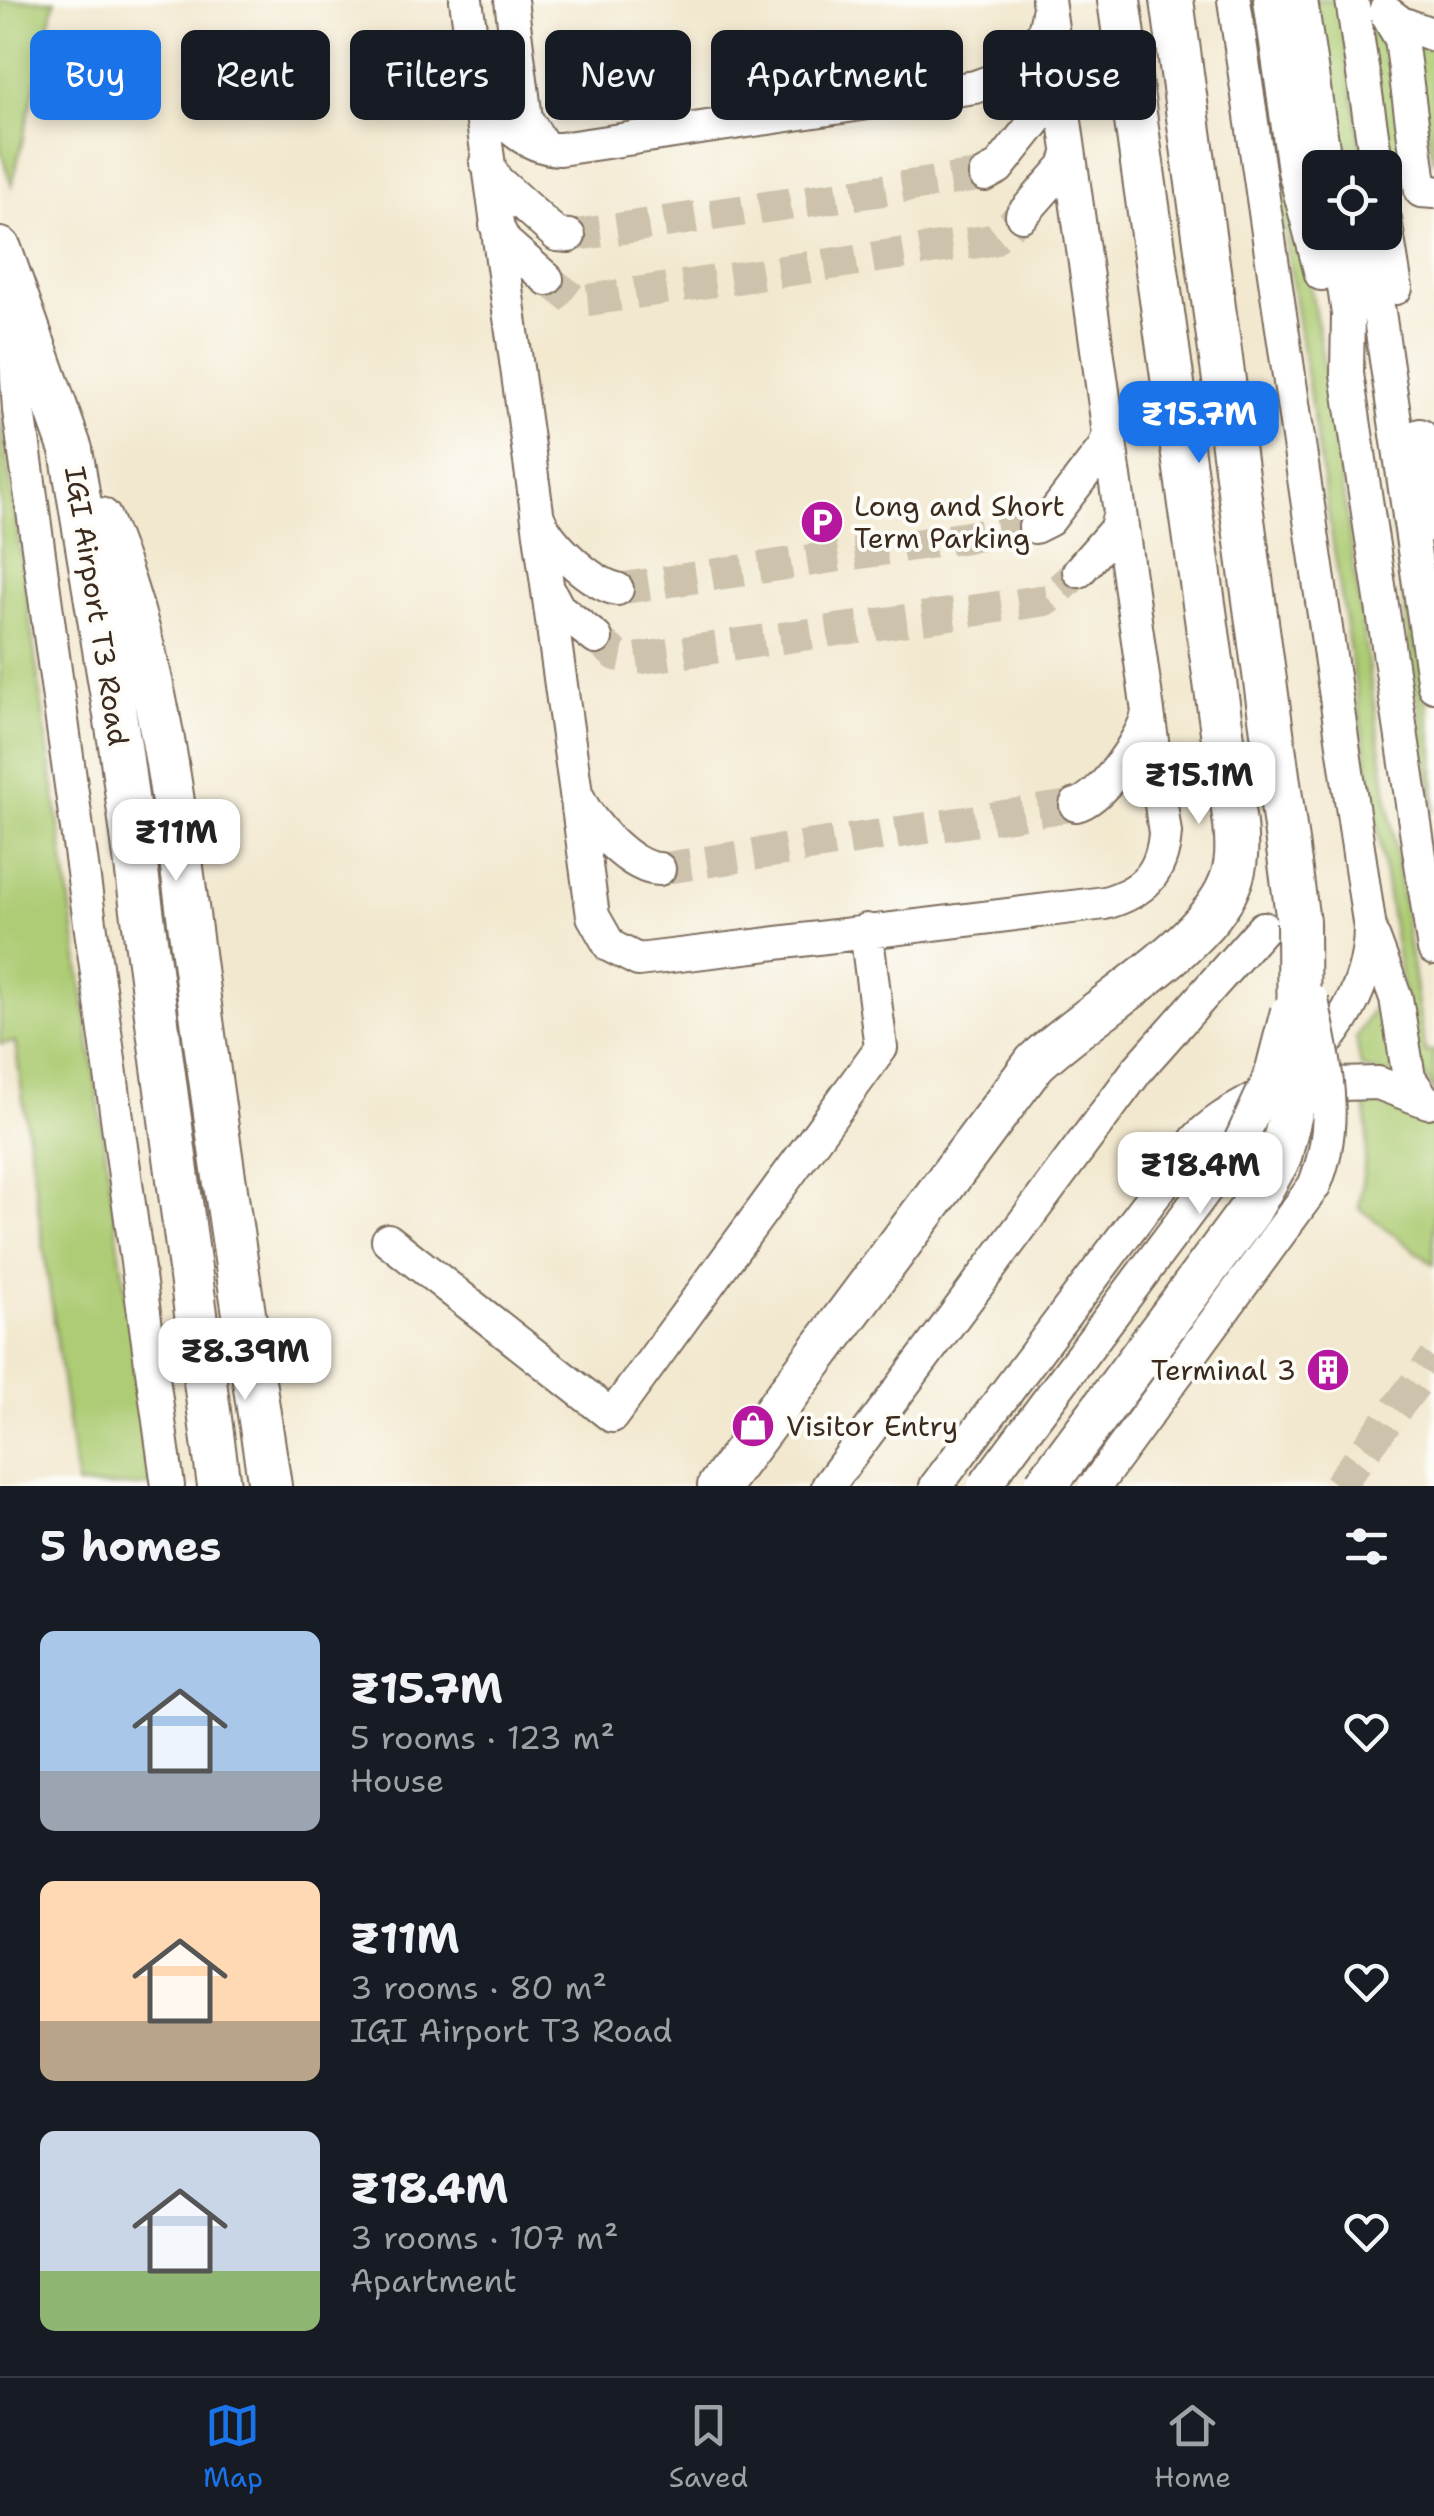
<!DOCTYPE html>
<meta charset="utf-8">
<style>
body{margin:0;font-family:"Shantell Sans",sans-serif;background:#20242c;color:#f1f3f6;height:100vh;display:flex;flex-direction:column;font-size:38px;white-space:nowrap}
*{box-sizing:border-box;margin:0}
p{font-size:32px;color:#9ea1a6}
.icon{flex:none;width:55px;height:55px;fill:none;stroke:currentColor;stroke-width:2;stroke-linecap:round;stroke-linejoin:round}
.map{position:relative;height:1486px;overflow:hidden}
.panel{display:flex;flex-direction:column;background:#171b24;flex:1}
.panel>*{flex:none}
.top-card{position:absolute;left:30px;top:30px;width:1375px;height:90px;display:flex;gap:20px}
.buttons{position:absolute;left:1302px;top:150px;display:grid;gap:20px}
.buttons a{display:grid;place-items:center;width:100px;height:100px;border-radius:15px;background:#171b24;box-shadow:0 5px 15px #0003;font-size:50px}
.price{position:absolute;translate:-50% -85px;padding:0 22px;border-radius:20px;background:#fff;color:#222;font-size:32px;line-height:65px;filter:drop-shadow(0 2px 5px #0008)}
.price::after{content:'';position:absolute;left:50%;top:60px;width:30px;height:22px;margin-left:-15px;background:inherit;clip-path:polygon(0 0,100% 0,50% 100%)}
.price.on{background:#1a73e8;color:#fff}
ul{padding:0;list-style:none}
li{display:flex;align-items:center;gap:30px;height:250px;padding:0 40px}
li span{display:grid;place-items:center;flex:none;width:280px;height:200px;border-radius:15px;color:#555}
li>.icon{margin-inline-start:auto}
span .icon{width:120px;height:120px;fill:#fffc;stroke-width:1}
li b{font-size:42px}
h2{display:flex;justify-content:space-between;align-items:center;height:120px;padding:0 40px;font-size:42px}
.chip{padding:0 35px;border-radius:15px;background:#171b24;box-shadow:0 5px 15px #0003;font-size:35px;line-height:90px}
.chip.on{background:#1a73e8;color:#fff}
.tabs{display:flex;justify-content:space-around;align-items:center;height:140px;border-top:2px solid #363941;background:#171b24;font-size:28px;color:#9ea1a6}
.tabs a{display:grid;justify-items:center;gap:5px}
.tabs .on{color:#1a73e8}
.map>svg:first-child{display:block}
.green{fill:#adcc74;stroke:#747b49;stroke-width:2.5}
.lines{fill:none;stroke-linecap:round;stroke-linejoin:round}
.minor-tunnel{stroke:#cdc2ac;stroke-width:32;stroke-dasharray:32 16;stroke-linecap:butt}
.minor-casing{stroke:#7b6c5c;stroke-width:36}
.major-casing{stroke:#7b6c5c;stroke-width:46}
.minor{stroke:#fff;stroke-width:32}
.major{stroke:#fff;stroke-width:42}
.minor-bridge-casing{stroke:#7b6c5c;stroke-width:36;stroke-linecap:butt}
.major-bridge-casing{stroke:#7b6c5c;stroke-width:46;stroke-linecap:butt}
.minor-bridge{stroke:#fff;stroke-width:32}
.major-bridge{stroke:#fff;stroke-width:42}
.labels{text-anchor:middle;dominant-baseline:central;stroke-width:8;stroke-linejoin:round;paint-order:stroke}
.poi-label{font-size:28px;fill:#3b2a1e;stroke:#fdfcf7;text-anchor:start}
.street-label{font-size:28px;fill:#3b2a1e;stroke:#fdfcf7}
</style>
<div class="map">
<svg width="1434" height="1486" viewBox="0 0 1434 1486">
<rect width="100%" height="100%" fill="#fdfcf7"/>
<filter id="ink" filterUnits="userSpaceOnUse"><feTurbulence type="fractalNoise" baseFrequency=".01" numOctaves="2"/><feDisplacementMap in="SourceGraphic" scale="20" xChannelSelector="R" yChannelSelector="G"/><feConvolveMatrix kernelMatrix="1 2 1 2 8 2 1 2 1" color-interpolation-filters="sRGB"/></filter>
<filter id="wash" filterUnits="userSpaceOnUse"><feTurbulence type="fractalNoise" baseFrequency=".0048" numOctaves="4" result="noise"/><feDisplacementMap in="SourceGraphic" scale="40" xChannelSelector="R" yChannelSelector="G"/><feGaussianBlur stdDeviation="2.25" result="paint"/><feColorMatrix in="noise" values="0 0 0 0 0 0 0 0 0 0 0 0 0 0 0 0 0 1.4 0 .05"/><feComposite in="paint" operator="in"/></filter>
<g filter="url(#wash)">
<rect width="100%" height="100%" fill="#f2e8cf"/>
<path class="green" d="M 0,0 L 55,0 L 12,186 L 0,149 Z
M 1248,0 L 1262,0 L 1327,384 L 1425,1052 L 1434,1051 L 1434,1092 L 1413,1055 Z
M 1306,0 L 1339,0 L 1364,167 L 1331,167 Z
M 1365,17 L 1391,60 L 1406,170 L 1394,177 L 1387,174 Z
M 1413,46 L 1434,49 L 1434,162 L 1432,161 Z
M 1362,264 L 1434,751 L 1434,812 L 1371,378 L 1355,315 Z
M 0,410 L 153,1486 L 77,1486 L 15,1042 L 0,1044 Z
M 1378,1000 L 1386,1001 L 1394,1070 L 1389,1076 L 1361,1067 L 1356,1038 Z
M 1364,1098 L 1392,1103 L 1434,1121 L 1434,1265 L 1359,1208 L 1368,1135 Z"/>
</g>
<g filter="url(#ink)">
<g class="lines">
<path class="minor-tunnel" d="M 569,236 L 985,175
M 547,279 L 576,301 L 588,300 L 992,240 L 1022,215
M 617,589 L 1035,527
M 596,638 L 616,655 L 635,659 L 1047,600 L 1079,571
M 659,869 L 1076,805
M 1338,1486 L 1434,1359"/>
<g class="minor-casing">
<path id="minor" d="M 466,0 L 593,916 L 610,946 L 638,960 L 1105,903 C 1143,892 1162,874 1165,833 L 1048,0
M 511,0 L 526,119 L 543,145
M 1270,0 L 1294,170 L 1321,274
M 1301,0 L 1326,168
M 1352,0 L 1377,168
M 1385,11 L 1401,23 L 1434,35
M 1386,13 L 1401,39 L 1421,191 L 1434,192
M 479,86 C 492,117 525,148 560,149 L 975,87 C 1013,75 1043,55 1048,12
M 486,162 L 496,180 L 557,235 L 569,236
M 985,175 L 998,168 L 1056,95 L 1060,84
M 1022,215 L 1065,166 L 1069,154
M 1385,219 L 1396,288
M 496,225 L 505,242 L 547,279
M 1336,232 L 1348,314 L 1347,374 L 1434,949
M 1362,232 L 1379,312 L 1434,686
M 13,316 L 19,410 L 168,1486
M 1420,435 L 1434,526
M 538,517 C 548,543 590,583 617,589
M 1035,527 L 1049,520 L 1104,448 L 1109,434
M 1079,571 L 1115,530 L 1120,513
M 548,589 L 558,608 L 596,638
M 579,799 C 589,823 631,869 659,869
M 1076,805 C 1101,800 1144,737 1148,712
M 1374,939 L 1396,998 L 1409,1078 L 1424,1100
M 1301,1085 L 1378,1083 L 1428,1102
M 388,1240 L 612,1416 L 881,1048 L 866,930
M 828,1486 L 1138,1069 L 1263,928
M 936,1486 L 1196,1140 C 1219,1115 1246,1106 1273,1088 C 1329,1052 1369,996 1370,929 L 1234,0"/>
</g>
<g class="major-casing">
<path id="major" d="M 1172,0 L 1298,922
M 0,249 L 71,450 L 120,745 L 219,1486
M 100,519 C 163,667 175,820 196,976 C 219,1147 244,1316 270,1486
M 719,1486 L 1035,1063 C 1087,1013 1203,948 1229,885 C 1238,865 1237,845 1235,824 L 1119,0"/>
</g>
<use href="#minor" class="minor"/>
<use href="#major" class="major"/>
<g class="minor-bridge-casing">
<path id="minor-bridge" d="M 984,1486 L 1238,1146 L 1270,1077 L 1287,1011
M 1095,1486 L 1314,1186 C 1341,1123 1325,1065 1312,1000"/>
</g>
<g class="major-bridge-casing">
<path id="major-bridge" d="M 1045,1486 L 1250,1210 L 1280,1157 L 1299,1081 L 1298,922"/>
</g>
<use href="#minor-bridge" class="minor-bridge"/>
<use href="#major-bridge" class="major-bridge"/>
</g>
</g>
<defs>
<g id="parking-disc" transform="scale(2.25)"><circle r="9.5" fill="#b5179e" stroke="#fdfcf7"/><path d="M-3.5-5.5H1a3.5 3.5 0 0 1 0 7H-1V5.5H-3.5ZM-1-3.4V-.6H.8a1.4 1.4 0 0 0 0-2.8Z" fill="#fff"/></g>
<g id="building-disc" transform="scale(2.25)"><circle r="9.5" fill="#b5179e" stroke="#fdfcf7"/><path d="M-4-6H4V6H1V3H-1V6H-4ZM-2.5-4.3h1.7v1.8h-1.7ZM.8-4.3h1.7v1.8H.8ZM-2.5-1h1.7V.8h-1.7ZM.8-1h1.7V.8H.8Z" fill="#fff"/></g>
<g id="shop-disc" transform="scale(2.25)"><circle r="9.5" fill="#b5179e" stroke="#fdfcf7"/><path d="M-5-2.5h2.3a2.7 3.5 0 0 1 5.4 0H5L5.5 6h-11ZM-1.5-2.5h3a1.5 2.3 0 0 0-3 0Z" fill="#fff"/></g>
</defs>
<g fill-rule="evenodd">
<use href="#parking-disc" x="822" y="522"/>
<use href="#building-disc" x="1328" y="1370"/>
<use href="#shop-disc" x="753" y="1426"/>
</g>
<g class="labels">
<g class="poi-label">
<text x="854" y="506">Long and Short<tspan x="854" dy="32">Term Parking</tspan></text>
<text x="1296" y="1370" text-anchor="end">Terminal 3</text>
<text x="786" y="1426">Visitor Entry</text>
</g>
<g class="street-label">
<text transform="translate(97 606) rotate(81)">IGI Airport T3 Road</text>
</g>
</g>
</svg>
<div class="buttons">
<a><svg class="icon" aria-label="locate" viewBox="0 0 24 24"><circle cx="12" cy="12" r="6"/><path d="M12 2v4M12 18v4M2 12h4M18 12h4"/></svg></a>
</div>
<b class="price on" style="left:1199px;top:466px">₹15.7M</b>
<b class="price" style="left:1199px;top:827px">₹15.1M</b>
<b class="price" style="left:176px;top:884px">₹11M</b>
<b class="price" style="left:1200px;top:1217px">₹18.4M</b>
<b class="price" style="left:245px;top:1403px">₹8.39M</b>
<div class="top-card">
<a class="chip on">Buy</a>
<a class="chip">Rent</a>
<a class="chip">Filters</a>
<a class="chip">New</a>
<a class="chip">Apartment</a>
<a class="chip">House</a>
</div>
</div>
<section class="panel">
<h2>5 homes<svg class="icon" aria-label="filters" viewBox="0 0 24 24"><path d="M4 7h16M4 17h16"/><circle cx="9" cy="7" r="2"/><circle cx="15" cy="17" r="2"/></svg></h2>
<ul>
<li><span style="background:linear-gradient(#a9c7e8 70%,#9aa5b1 0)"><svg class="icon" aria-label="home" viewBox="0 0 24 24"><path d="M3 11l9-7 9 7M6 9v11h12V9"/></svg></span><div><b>₹15.7M</b><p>5 rooms · 123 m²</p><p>House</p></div><svg class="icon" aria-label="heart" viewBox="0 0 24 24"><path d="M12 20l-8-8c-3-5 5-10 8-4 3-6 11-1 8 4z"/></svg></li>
<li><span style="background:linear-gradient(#ffd9b3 70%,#b9a48a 0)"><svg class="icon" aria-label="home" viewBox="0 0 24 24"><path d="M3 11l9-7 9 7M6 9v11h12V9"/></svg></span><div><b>₹11M</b><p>3 rooms · 80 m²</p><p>IGI Airport T3 Road</p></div><svg class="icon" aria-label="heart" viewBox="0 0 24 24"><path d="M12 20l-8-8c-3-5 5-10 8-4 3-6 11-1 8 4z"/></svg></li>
<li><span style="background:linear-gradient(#c9d6e8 70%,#8fb573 0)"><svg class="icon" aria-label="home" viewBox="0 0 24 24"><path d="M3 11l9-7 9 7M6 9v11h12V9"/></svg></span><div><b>₹18.4M</b><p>3 rooms · 107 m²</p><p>Apartment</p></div><svg class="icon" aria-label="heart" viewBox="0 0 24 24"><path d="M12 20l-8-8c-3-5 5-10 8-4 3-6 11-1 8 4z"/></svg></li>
</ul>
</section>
<nav class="tabs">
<a class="on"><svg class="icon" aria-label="map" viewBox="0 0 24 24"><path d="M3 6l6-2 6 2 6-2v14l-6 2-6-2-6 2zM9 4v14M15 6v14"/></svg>Map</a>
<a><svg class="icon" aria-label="saved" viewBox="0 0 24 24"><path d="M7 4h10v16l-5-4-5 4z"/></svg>Saved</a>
<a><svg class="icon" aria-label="home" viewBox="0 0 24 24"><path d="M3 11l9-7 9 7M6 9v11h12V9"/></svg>Home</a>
</nav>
